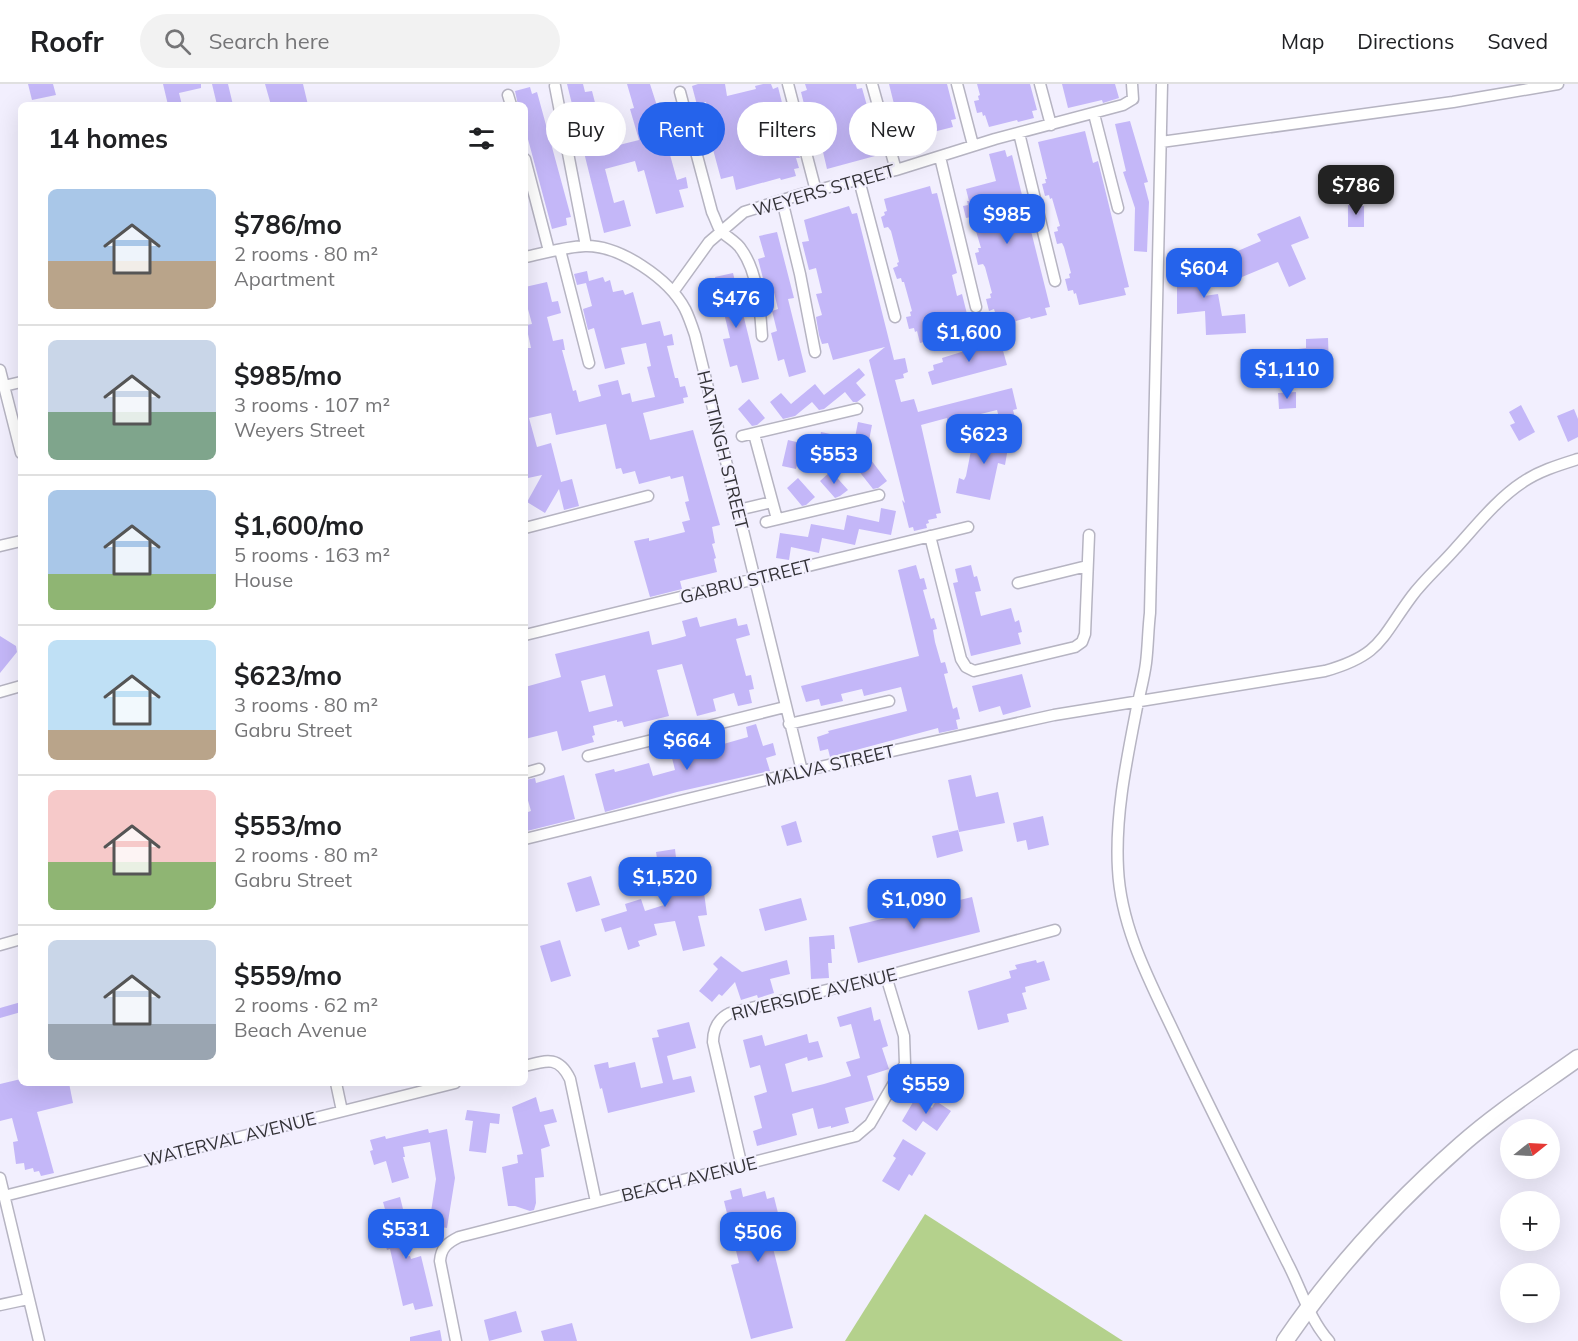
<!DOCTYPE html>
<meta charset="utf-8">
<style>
body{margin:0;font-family:Mulish,sans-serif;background:#f2f2f2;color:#202124;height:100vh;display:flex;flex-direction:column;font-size:22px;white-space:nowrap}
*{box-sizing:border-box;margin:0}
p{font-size:20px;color:#757577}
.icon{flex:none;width:33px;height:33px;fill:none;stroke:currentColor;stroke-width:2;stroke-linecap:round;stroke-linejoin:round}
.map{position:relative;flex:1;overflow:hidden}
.drawer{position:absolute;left:18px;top:18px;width:510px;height:984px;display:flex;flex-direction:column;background:#fff;border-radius:9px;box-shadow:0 6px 24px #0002}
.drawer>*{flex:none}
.guide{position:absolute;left:546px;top:18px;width:570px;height:54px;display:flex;gap:12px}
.needle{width:39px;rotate:72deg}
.fabs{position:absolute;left:1500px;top:1035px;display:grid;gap:12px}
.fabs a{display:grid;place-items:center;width:60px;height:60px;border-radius:50%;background:#fff;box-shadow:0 6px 24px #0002;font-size:30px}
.price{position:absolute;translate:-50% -51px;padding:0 14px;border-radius:12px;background:#2563eb;color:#fff;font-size:20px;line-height:39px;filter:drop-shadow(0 2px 3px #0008)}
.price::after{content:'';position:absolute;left:50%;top:36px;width:18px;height:14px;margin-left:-9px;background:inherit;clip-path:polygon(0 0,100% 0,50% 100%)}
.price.active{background:#222;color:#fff}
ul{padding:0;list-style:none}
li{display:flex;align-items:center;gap:18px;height:150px;padding:0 30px}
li+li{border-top:2px solid #e0e0e0}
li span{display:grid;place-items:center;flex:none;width:168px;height:120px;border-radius:9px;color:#555}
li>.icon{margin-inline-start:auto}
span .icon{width:72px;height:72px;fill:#fffc;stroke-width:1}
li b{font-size:26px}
h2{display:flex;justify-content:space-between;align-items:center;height:72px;padding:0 30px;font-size:26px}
.tag{padding:0 21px;border-radius:27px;background:#fff;box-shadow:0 6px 24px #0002;font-size:21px;line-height:54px}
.tag.active{background:#2563eb;color:#fff}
header{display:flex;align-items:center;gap:36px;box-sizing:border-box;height:84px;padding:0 30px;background:#fff;border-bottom:2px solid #e0e0e0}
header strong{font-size:28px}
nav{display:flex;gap:33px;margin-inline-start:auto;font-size:21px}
.search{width:420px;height:54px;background:#f2f2f2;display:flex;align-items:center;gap:15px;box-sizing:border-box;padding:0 21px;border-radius:33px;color:#757577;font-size:22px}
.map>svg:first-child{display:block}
.green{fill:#b4d18c}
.building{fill:#c4b7f8;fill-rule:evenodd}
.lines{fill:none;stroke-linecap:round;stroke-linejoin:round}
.street-casing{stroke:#b6b4c2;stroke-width:13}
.secondary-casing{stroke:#b6b4c2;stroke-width:19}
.street{stroke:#fff;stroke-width:10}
.secondary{stroke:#fff;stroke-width:16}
.labels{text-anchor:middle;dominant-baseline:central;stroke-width:4.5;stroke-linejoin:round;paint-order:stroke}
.street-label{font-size:18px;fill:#333237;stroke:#f2effe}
</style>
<header>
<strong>Roofr</strong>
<div class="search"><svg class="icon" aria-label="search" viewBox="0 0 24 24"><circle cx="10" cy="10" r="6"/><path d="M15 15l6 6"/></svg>Search here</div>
<nav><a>Map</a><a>Directions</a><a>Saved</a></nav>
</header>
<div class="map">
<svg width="1578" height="1257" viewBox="0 0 1578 1257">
<rect width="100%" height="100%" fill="#f2effe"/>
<path class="green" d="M 925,1130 L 1123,1257 L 845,1257 Z"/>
<path class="building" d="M 28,0 L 53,0 L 56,11 L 32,16 Z
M 163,0 L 201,0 L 201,4 L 179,9 L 182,21 L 168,21 Z
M 212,0 L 228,0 L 233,21 L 217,21 Z
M 265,0 L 303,0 L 308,21 L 271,21 Z
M 567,0 L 583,0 L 585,8 L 592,7 L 600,38 L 593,40 L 599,62 L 610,59 L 611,63 L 639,56 L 630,25 L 634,24 L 627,0 L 650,0 L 658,25 L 663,24 L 668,41 L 662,42 L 677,96 L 686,93 L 688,104 L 679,106 L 684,123 L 656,130 L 644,86 L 638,88 L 635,77 L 605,85 L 614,119 L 624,116 L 631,142 L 604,149 Z
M 698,0 L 725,0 L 727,12 L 756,5 L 755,2 L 763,0 L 771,0 L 773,5 L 778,3 L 793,62 L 796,61 L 800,74 L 796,74 L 799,84 L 794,85 L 796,92 L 781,96 L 780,94 L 736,106 L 733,92 L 721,95 L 708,47 L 714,46 L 706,18 L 697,21 L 692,2 Z
M 805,0 L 856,0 L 857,5 L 862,4 L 873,43 L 876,42 L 879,54 L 876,55 L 878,64 L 873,65 L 875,72 L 827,85 L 823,68 L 814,70 L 811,57 L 819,55 L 810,19 L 804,20 L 801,8 L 807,6 Z
M 889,0 L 947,0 L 956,35 L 951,36 L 953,43 L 925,50 L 926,53 L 921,55 L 922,62 L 906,66 L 902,48 L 894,50 L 890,38 L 898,36 Z
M 977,0 L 1030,0 L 1037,26 L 1032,27 L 1034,34 L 1018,38 L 1017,36 L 989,43 L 985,31 L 983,32 L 982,28 L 977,29 L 974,17 L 979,16 L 978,12 L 980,11 Z
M 1062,0 L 1115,0 L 1119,14 L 1103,19 L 1102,16 L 1068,24 Z
M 530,3 L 532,10 L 537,8 L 571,133 L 566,134 L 567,141 L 552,145 L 525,44 L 525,21 L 518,21 L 515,7 Z
M 1130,37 L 1148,98 L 1144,99 L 1149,118 L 1147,168 L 1134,167 L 1135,124 L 1123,88 L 1126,87 L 1115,40 Z
M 1085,47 L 1093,79 L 1098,77 L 1129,203 L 1124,204 L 1126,211 L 1079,221 L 1076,209 L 1074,210 L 1073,206 L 1068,207 L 1065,195 L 1070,194 L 1069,190 L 1071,189 L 1064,163 L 1062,159 L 1057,160 L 1054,148 L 1058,147 L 1057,143 L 1060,142 L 1052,114 L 1050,115 L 1049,111 L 1045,112 L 1042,100 L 1046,99 L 1045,95 L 1047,95 L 1038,58 Z
M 1005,66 L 1007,73 L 1012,71 L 1050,223 L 1045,224 L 1047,231 L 1031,235 L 1030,233 L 999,242 L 994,225 L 989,227 L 986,215 L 991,214 L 990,210 L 992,209 L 985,183 L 983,180 L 978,181 L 975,169 L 979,168 L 978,164 L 981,164 L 973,137 L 972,137 L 971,133 L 966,134 L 963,122 L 968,121 L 967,117 L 969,117 L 966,105 L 996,97 L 989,70 Z
M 930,102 L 932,110 L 937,109 L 957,189 L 952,191 L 957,212 L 962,210 L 971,246 L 920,259 L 917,247 L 915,248 L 914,244 L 909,245 L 906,233 L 911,232 L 910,228 L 912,227 L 904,198 L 902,198 L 901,194 L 897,195 L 893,184 L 898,182 L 897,179 L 899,178 L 891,147 L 888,143 L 884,144 L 881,133 L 885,131 L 884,128 L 887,127 L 884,115 Z
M 1348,121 L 1364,122 L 1364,143 L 1348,143 Z
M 849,122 L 852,130 L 857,129 L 894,276 L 905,274 L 908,288 L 903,290 L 904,294 L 895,296 L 901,318 L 914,315 L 918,328 L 1012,304 L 1017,325 L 1013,326 L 1016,337 L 1001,341 L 997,326 L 948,338 L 947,334 L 921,341 L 941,429 L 936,430 L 937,434 L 928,436 L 929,439 L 926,440 L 927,444 L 914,447 L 913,443 L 909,444 L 902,416 L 905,419 L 869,276 L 885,263 L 833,276 L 828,259 L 822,260 L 819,251 L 816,233 L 822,231 L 816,210 L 822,209 L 816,184 L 809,186 L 802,158 L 809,157 L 804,136 Z
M 1300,132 L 1309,154 L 1291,161 L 1306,195 L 1289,203 L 1278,178 L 1230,198 L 1219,175 L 1261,157 L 1257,150 Z
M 777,148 L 794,214 L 788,215 L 806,288 L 789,293 L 784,275 L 778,277 L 771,249 L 777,247 L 772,227 L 778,225 L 772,200 L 765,202 L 758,175 L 765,173 L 759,152 Z
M 1186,171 L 1205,171 L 1204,212 L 1218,210 L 1222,232 L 1245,230 L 1246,249 L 1206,251 L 1205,227 L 1177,230 L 1177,177 L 1186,177 Z
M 587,187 L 589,197 L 603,193 L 605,198 L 610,196 L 613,208 L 623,206 L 625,211 L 633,208 L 642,241 L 660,237 L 664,252 L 672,250 L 674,261 L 667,262 L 675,294 L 678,294 L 680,303 L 685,302 L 688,313 L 683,314 L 684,319 L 643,329 L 650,356 L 693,346 L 720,441 L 712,443 L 715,459 L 712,460 L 716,474 L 714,475 L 717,488 L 680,497 L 682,505 L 650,513 L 634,457 L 649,454 L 649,457 L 685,448 L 682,438 L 690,436 L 685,418 L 689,417 L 683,392 L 671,395 L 670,392 L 639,400 L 635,387 L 623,390 L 621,384 L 616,385 L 606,340 L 556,351 L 551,329 L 529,334 L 537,363 L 551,359 L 561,398 L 572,395 L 579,422 L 564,426 L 559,405 L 545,429 L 527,418 L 542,391 L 528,394 L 525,381 L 528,380 L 525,369 L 527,368 L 525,360 L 525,264 L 531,264 L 526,241 L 532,240 L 525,214 L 525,203 L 547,198 L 552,218 L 558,217 L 561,229 L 547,233 L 553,257 L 563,255 L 565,266 L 562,266 L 573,307 L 576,306 L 579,318 L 601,312 L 598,301 L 618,296 L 622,311 L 630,309 L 632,318 L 655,313 L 647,283 L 651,282 L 646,259 L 621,264 L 625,280 L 605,285 L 594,244 L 588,246 L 583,225 L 592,222 L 586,199 L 577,201 L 574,190 Z
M 733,189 L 759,295 L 742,299 L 737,281 L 730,283 L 723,255 L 730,254 L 724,229 L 718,231 L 714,215 L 720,214 L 715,193 Z
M 1328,254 L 1329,284 L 1307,284 L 1307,276 L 1298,276 L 1298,265 L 1306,264 L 1306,255 Z
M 1000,256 L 1007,281 L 932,301 L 928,288 L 934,286 L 933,281 L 943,278 L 942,274 Z
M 1270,273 L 1271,301 L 1257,302 L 1256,274 Z
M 859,284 L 865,291 L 856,299 L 866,311 L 857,318 L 853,318 L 845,308 L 824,325 L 819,326 L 812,318 L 795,332 L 783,335 L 770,318 L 781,309 L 791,320 L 815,300 L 824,311 Z
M 1296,308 L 1296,324 L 1279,325 L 1278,309 Z
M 749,315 L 765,334 L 757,341 L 752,342 L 738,325 Z
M 1521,321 L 1535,348 L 1519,357 L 1510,341 L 1515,339 L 1509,328 Z
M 1574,325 L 1578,335 L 1578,353 L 1568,358 L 1557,332 Z
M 858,338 L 872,341 L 867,367 L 853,364 Z
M 975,346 L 1006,352 L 1005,357 L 1009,358 L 1005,381 L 998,379 L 990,416 L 956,409 L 959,394 L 964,396 L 966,392 Z
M 821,348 L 835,351 L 830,376 L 800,370 L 796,385 L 782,382 L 788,356 L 818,363 Z
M 871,376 L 887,397 L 878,404 L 873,405 L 858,386 Z
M 831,387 L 848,406 L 840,412 L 835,414 L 820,397 Z
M 798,394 L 815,413 L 806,421 L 802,422 L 787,404 Z
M 881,424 L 896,427 L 891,451 L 859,445 L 855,461 L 822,454 L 819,469 L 791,463 L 789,476 L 776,474 L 780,449 L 808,453 L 811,440 L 844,446 L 847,431 L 879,438 Z
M 916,481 L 920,495 L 924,494 L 927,505 L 923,506 L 931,535 L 934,534 L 937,545 L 933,546 L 935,558 L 941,579 L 945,578 L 948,589 L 944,590 L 953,625 L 957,623 L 960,635 L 956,636 L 958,645 L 939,649 L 938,644 L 830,673 L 828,665 L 820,667 L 817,653 L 829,649 L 828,647 L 907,627 L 901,603 L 864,612 L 862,605 L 841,610 L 843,617 L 821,622 L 819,615 L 806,618 L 801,602 L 919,572 L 898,486 Z
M 971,481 L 974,493 L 977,492 L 981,507 L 975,508 L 981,532 L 1011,524 L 1015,538 L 1019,536 L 1022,548 L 1018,549 L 1021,560 L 971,572 L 953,499 L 958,498 L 955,485 Z
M 697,533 L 700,543 L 736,534 L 738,542 L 747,540 L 750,551 L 736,555 L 746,592 L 751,591 L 754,605 L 749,606 L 752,619 L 738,622 L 734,609 L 713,615 L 716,627 L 697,632 L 682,580 L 657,586 L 669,632 L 624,643 L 622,637 L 617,638 L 617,636 L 593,642 L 595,651 L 592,652 L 594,658 L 562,667 L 557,647 L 525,655 L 525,603 L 561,593 L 555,570 L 649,547 L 652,561 L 676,555 L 686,552 L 682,537 ZM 605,591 L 613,622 L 589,628 L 581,597 Z
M 0,552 L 16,562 L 17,568 L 0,589 Z
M 1022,590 L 1031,623 L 1003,631 L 1000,622 L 979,628 L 972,602 Z
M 756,640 L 763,662 L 773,659 L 776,671 L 766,674 L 770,687 L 677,708 L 605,728 L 595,690 L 614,685 L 615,688 L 649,679 L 653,692 L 675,686 L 672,674 L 704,665 L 701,656 L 718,652 L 720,661 L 748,653 L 746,643 Z
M 564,691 L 575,735 L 527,747 L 525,729 L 531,727 L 525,706 L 525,696 L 535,694 L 536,699 Z
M 971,691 L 976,713 L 998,708 L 1005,739 L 959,748 L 948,696 Z
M 1043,732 L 1049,761 L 1028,766 L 1026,756 L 1017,758 L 1013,739 Z
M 796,737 L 802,758 L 787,762 L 781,742 Z
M 958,746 L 963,767 L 937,774 L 932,752 Z
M 675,765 L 677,782 L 686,781 L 689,803 L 703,801 L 707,831 L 698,832 L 705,862 L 683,867 L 675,837 L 654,840 L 657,851 L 638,857 L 640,862 L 628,866 L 621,843 L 605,848 L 601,835 L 627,827 L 625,820 L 641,815 L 645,827 L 664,821 L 656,768 Z
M 591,792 L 600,821 L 576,828 L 567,799 Z
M 972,813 L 980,848 L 858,879 L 849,843 Z
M 801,814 L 807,836 L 765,847 L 759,825 Z
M 834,851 L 835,865 L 831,865 L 832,879 L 828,879 L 829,894 L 811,895 L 809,853 Z
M 560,856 L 571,892 L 551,898 L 540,862 Z
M 721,872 L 742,888 L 787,876 L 790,890 L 770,895 L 774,909 L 758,914 L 757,911 L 741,916 L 735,898 L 722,912 L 719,910 L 712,918 L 699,907 L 718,885 L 713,880 Z
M 1036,876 L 1037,879 L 1044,877 L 1050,896 L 1025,903 L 1026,908 L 1022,909 L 1027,925 L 1007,930 L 1009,938 L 978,946 L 968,907 L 1011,894 L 1009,887 L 1017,885 L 1015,881 Z
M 21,918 L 21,928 L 0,934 L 0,924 Z
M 871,923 L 874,937 L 880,935 L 888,962 L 882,964 L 889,985 L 867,992 L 874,1016 L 845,1024 L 849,1039 L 831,1044 L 831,1042 L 818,1045 L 813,1024 L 792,1030 L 797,1051 L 757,1062 L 753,1047 L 762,1044 L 754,1012 L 767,1008 L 760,981 L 750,984 L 743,956 L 762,951 L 765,962 L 807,950 L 809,959 L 818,957 L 823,973 L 808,977 L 807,973 L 785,980 L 792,1008 L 824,1000 L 851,992 L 846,978 L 860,974 L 851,940 L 840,943 L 837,933 Z
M 689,938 L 696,964 L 667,972 L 673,996 L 691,992 L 695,1008 L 608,1029 L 602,1004 L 600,1005 L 594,981 L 608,978 L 609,984 L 635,978 L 641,1004 L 663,999 L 652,954 L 659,953 L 657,946 Z
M 21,995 L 21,999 L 69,999 L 73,1019 L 37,1028 L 54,1089 L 41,1092 L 39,1087 L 34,1088 L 33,1084 L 25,1086 L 24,1079 L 16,1080 L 13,1058 L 18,1057 L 12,1034 L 0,1037 L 0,1000 Z
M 536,1013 L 540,1028 L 553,1025 L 557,1038 L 544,1041 L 550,1062 L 541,1065 L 544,1093 L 535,1094 L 536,1119 L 534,1126 L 530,1127 L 515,1122 L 508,1122 L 502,1083 L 518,1079 L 517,1071 L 523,1070 L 512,1023 Z
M 916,1013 L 932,1024 L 936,1017 L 951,1027 L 937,1047 L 923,1037 L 916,1047 L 902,1037 Z
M 467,1026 L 500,1030 L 499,1040 L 490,1039 L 486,1069 L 469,1067 L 473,1037 L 465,1036 Z
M 428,1045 L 429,1049 L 447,1045 L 455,1094 L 447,1144 L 429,1141 L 436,1095 L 430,1058 L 403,1063 L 405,1073 L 403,1073 L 409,1094 L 392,1099 L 386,1077 L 374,1081 L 370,1067 L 373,1066 L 370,1056 L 385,1052 L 386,1055 Z
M 903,1055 L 926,1069 L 912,1092 L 909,1090 L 899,1107 L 882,1097 L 896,1074 L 893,1072 Z
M 741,1104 L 743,1113 L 765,1107 L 767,1115 L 774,1113 L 783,1149 L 770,1152 L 793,1244 L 751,1255 L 731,1181 L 739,1179 L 724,1117 L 732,1115 L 730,1107 Z
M 400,1113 L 409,1149 L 398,1152 L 404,1173 L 410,1172 L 411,1175 L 421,1172 L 433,1222 L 415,1226 L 413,1219 L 403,1222 L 390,1165 L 387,1166 L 383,1153 L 392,1151 L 383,1118 Z
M 516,1227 L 522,1248 L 489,1257 L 484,1236 Z
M 572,1239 L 577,1257 L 544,1257 L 541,1247 Z
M 440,1246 L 442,1257 L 410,1257 L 410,1253 Z"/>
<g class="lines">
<g class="street-casing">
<path id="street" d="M 788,0 L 816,107
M 872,0 L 896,86
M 957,0 L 973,61
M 1040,0 L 1051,41
M 1162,0 L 1150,529 C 1148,546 1148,563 1146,579 C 1144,595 1139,612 1136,628 C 1126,679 1115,733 1118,785 C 1121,847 1153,903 1179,959 C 1214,1033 1251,1105 1287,1178 C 1301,1204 1309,1235 1329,1257
M 555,2 L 586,162
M 680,8 L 712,128 C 715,134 717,141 720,146 C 726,153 736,157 741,165 C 758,188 760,224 762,252
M 508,11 L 511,21
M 1094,30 L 1118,124
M 1019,49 L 1055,197
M 1161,58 L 1453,18 L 1558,0
M 940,73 L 976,223
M 525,75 L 549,167
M 859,96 L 895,233
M 782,116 L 800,190 L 815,268
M 560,166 L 589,279
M 525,173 C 544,169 565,163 585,162 C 620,161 669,195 685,225 C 689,233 692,242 695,251 L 802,687
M 673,208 L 709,158 L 744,128 L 802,110 L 896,86 L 995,55 L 1123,21 L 1133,15 L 1132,0
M 0,286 L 21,369
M 4,302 L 21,298
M 754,350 L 777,435
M 742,352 L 857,325
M 738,426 L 772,418
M 766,438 L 879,411
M 525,444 L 648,412
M 930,452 L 961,575 L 966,583 L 974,587 L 1075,563 L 1082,558 L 1085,550 L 1089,451
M 0,462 L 21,457
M 1018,499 L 1087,482
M 525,551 L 968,443
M 0,608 L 21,602
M 789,640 L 889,617
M 588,672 L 785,623
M 525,689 L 539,685
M 525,755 L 802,687 L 1054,631 L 1325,587 C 1381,571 1380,555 1412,512 C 1424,496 1441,481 1455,465 C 1476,442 1497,415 1523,398 C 1539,387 1559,381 1578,375
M 0,861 L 21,855
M 525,982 C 547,976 559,972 570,995 L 596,1118
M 336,999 L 342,1027
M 742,1083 L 713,958 C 713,945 718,935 730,929 L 886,892 L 1055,846
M 0,1094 L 39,1257
M 4,1112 L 455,999
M 0,1221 L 28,1215
M 456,1257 L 440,1177 C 441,1164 447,1159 459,1153 L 856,1052 L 870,1040 L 905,980 L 904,952 L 886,892"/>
</g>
<g class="secondary-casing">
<path id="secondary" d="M 1285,1257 C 1335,1184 1395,1119 1461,1061 C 1497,1029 1539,1002 1578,974"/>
</g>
<use href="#street" class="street"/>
<use href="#secondary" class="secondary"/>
</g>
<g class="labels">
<g class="street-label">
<text transform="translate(824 106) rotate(-16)">WEYERS STREET</text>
<text transform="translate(723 366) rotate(76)">HATTINGH STREET</text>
<text transform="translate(746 497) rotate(-14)">GABRU STREET</text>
<text transform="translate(830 681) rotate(-13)">MALVA STREET</text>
<text transform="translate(814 910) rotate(-14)">RIVERSIDE AVENUE</text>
<text transform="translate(230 1055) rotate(-14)">WATERVAL AVENUE</text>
<text transform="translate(689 1095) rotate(-14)">BEACH AVENUE</text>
</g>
</g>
</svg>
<div class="fabs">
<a><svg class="needle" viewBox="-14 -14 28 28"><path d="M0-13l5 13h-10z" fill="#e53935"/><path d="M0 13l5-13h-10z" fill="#757577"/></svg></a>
<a>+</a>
<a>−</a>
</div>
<b class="price active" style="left:1356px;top:132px">$786</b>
<b class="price" style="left:1007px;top:161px">$985</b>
<b class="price" style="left:1204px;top:215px">$604</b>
<b class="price" style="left:736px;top:245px">$476</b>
<b class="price" style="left:969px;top:279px">$1,600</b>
<b class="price" style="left:1287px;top:316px">$1,110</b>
<b class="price" style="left:984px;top:381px">$623</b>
<b class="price" style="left:834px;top:401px">$553</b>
<b class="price" style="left:687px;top:687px">$664</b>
<b class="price" style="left:665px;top:824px">$1,520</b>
<b class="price" style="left:914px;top:846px">$1,090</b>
<b class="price" style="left:926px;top:1031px">$559</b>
<b class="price" style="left:406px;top:1176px">$531</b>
<b class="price" style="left:758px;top:1179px">$506</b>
<div class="guide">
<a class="tag">Buy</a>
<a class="tag active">Rent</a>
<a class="tag">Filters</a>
<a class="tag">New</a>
</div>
<section class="drawer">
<h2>14 homes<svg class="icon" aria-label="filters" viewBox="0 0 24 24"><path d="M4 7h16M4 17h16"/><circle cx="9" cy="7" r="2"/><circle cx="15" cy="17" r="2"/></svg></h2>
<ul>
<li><span style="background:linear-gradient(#a9c7e8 60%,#b9a48a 0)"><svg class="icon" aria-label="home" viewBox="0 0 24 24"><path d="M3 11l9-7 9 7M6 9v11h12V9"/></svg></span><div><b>$786/mo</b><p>2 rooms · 80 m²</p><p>Apartment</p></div></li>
<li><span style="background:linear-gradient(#c9d6e8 60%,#7fa58c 0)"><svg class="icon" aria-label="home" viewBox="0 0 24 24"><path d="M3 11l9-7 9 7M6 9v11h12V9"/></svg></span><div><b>$985/mo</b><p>3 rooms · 107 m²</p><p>Weyers Street</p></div></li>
<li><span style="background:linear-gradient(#a9c7e8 70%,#8fb573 0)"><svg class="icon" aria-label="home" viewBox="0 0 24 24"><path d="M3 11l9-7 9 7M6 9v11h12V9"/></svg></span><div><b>$1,600/mo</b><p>5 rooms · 163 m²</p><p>House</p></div></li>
<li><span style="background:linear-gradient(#bfe0f5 75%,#b9a48a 0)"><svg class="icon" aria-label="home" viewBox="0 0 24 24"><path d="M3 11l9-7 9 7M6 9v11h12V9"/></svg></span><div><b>$623/mo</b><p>3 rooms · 80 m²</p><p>Gabru Street</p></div></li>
<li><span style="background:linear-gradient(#f6c9c9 60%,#8fb573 0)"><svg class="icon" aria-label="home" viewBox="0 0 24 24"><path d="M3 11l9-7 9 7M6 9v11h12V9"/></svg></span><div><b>$553/mo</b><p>2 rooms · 80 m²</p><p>Gabru Street</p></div></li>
<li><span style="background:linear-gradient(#c9d6e8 70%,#9aa5b1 0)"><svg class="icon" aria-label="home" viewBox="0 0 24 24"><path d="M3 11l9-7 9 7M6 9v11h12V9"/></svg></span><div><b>$559/mo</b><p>2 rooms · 62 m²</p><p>Beach Avenue</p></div></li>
</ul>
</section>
</div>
